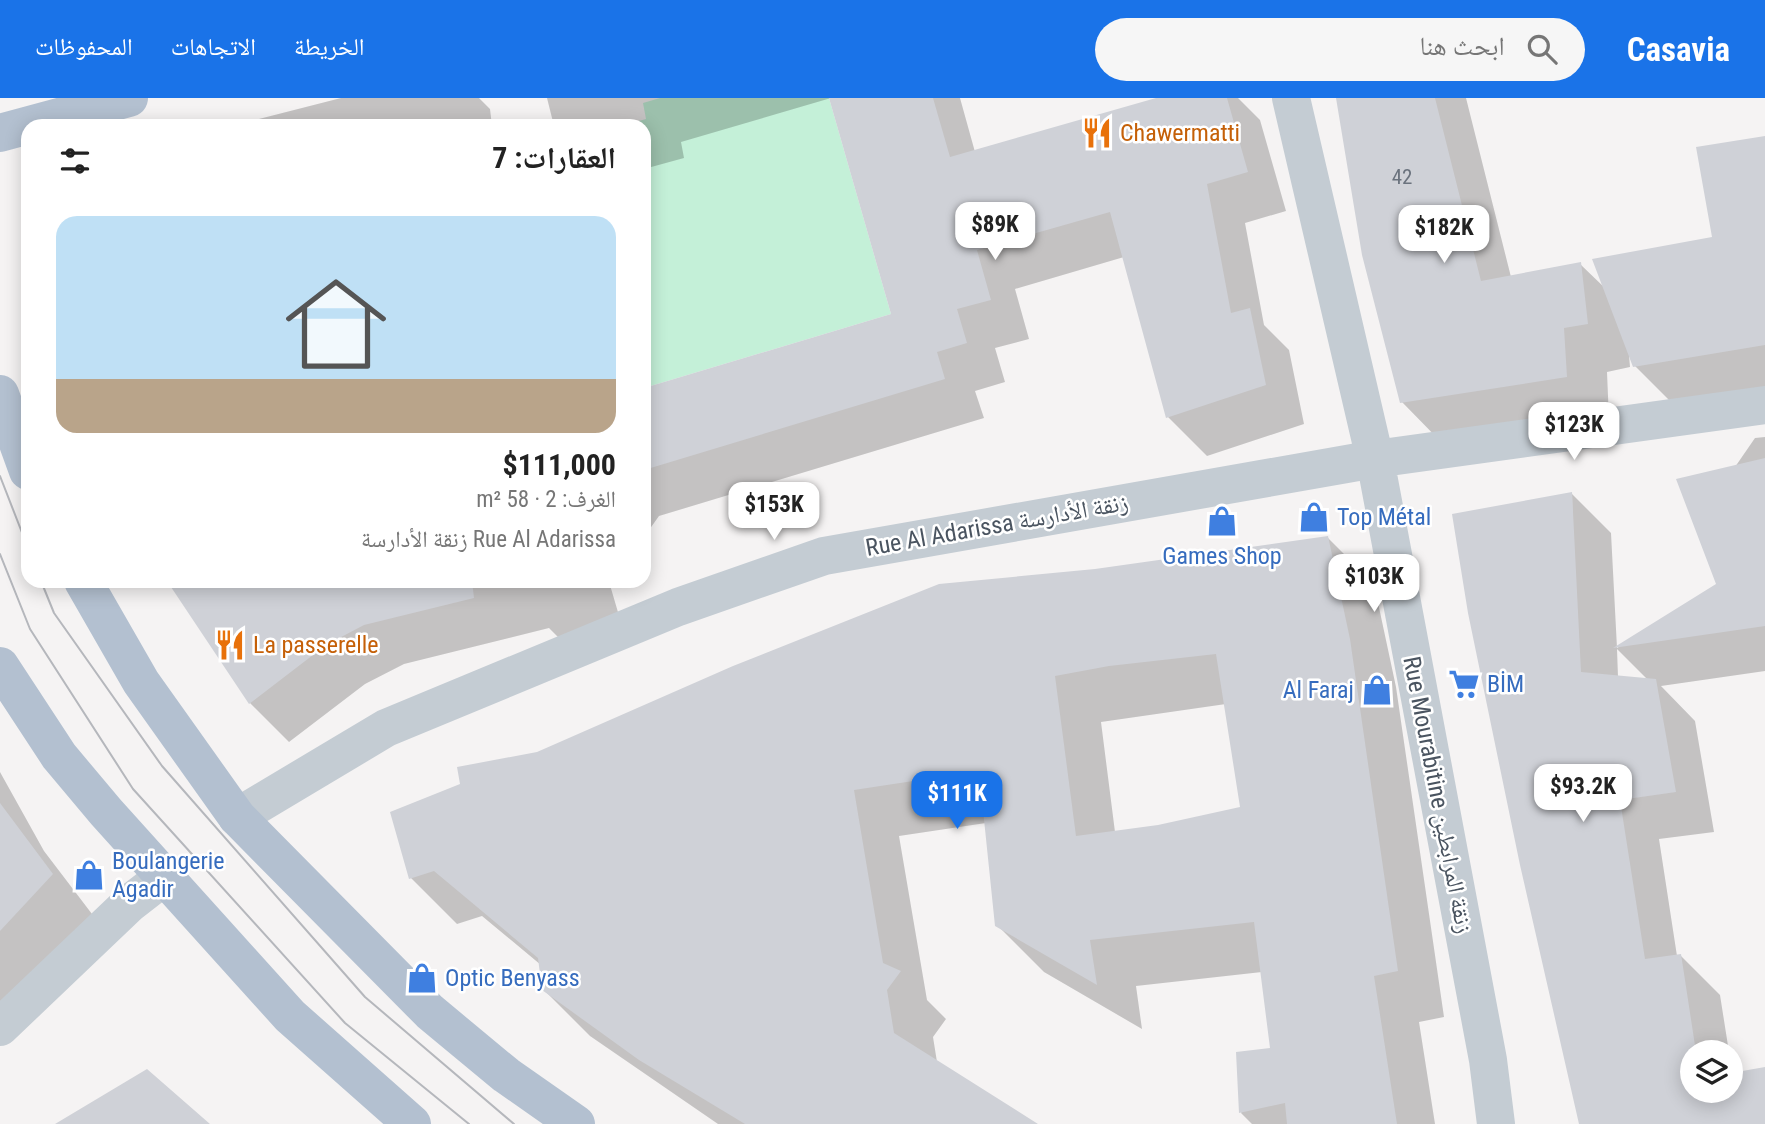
<!DOCTYPE html>
<html lang="ar">
<meta charset="utf-8">
<style>
body{margin:0;font-family:"Roboto Condensed","Noto Naskh Arabic",sans-serif;background:#f6f6f6;color:#222;direction:rtl;height:100vh;display:flex;flex-direction:column;font-size:26px;white-space:nowrap}
*{box-sizing:border-box;margin:0}
p{font-size:23px;color:#767676}
.icon{flex:none;width:38px;height:38px;fill:none;stroke:currentColor;stroke-width:2;stroke-linecap:round;stroke-linejoin:round}
.map{position:relative;flex:1;overflow:hidden;direction:ltr}
.panel{position:absolute;left:21px;top:21px;width:630px;height:469px;display:flex;flex-direction:column;background:#fff;border-radius:21px;box-shadow:0 4px 18px #0003;direction:rtl}
.panel>*{flex:none}
.buttons{position:absolute;left:1680px;top:942px;display:grid;gap:14px}
.buttons a{display:grid;place-items:center;width:63px;height:63px;border-radius:50%;background:#fff;box-shadow:0 4px 18px #0003;font-size:35px}
.price{position:absolute;translate:-50% -60px;padding:0 16px;border-radius:14px;background:#fff;color:#222;font-size:23px;line-height:46px;filter:drop-shadow(0 2px 4px #0008)}
.price::after{content:'';position:absolute;left:50%;top:42px;width:21px;height:16px;margin-left:-10px;background:inherit;clip-path:polygon(0 0,100% 0,50% 100%)}
.price.current{background:#1a73e8;color:#fff}
ul{padding:0;list-style:none}
li{display:grid;align-content:center;gap:14px;height:371px;padding:0 35px}
li span{display:grid;place-items:center;height:217px;border-radius:21px;color:#555}
li>.icon{margin-inline-start:auto}
span .icon{width:126px;height:126px;fill:#fffc;stroke-width:1}
li b{font-size:30px}
h2{display:flex;justify-content:space-between;align-items:center;height:84px;padding:0 35px;font-size:30px}
header{display:flex;align-items:center;gap:42px;box-sizing:border-box;height:98px;padding:0 35px;background:#1a73e8;color:#fff}
header strong{font-size:33px}
nav{display:flex;gap:38px;margin-inline-start:auto;font-size:24px}
.search{width:490px;height:63px;background:#f6f6f6;display:flex;align-items:center;gap:18px;box-sizing:border-box;padding:0 24px;border-radius:38px;color:#767676;font-size:26px}
.map>svg:first-child{display:block}
.green{fill:#c4f0d8}
.shadow{fill:#0003;fill-rule:evenodd}
.building{fill:#cfd1d7;fill-rule:evenodd}
.lines{fill:none;stroke-linecap:round;stroke-linejoin:round}
.street{stroke:#c4ccd3;stroke-width:38}
.primary{stroke:#b3c0d0;stroke-width:38}
.tram{stroke:#b5b7bc;stroke-width:2}
.labels{text-anchor:middle;dominant-baseline:central;stroke-width:5;stroke-linejoin:round;paint-order:stroke}
.number-label{font-size:21px;fill:#6b737e}
.food-label{font-size:24px;fill:#c56008;stroke:#fff;text-anchor:start}
.shop-label{font-size:24px;fill:#366cbe;stroke:#fff;text-anchor:start}
.street-label{font-size:24px;fill:#4a5460;stroke:#fff}
</style>
<header>
<strong>Casavia</strong>
<div class="search"><svg class="icon" aria-label="search" viewBox="0 0 24 24"><circle cx="10" cy="10" r="6"/><path d="M15 15l6 6"/></svg>ابحث هنا</div>
<nav><a>الخريطة</a><a>الاتجاهات</a><a>المحفوظات</a></nav>
</header>
<div class="map">
<svg width="1765" height="1026" viewBox="0 0 1765 1026">
<rect width="100%" height="100%" fill="#f5f3f3"/>
<path class="green" d="M 660,0 L 829,0 L 891,216 L 644,290 L 644,28 L 621,28 L 646,21 L 643,5 Z"/>
<path class="shadow" d="M 341,0 L 479,0 L 490,11 L 492,28 L 231,28 Z
M 547,0 L 960,0 L 975,54 L 1161,0 L 1238,0 L 1260,22 L 1286,113 L 1245,125 L 1264,227 L 1289,252 L 1304,326 L 1207,358 L 1168,319 L 1124,159 L 1015,191 L 1029,241 L 995,250 L 1005,284 L 975,293 L 984,320 L 659,418 L 644,439 L 644,293 L 893,217 L 831,0 L 681,44 L 684,60 L 644,71 L 644,28 L 554,28 Z
M 1338,0 L 1466,0 L 1511,179 L 1580,166 L 1606,191 L 1714,140 L 1765,40 L 1765,298 L 1679,312 L 1635,268 L 1629,257 L 1630,269 L 1607,274 L 1609,322 L 1445,348 L 1402,304 Z
M 28,80 L 28,104 L 22,81 Z
M 1765,339 L 1765,573 L 1661,588 L 1695,623 L 1714,734 L 1659,741 L 1677,858 L 1681,858 L 1720,897 L 1729,954 L 1692,954 L 1692,992 L 1731,992 L 1731,965 L 1732,976 L 1765,971 L 1765,1026 L 1580,1026 L 1572,396 L 1611,435 L 1617,550 L 1718,487 L 1735,369 L 1755,340 ZM 1617,551 L 1648,582 L 1618,579 Z
M 1328,440 L 1374,486 L 1396,589 L 1444,919 L 1419,924 L 1435,1026 L 1252,1026 L 1241,1015 L 1272,952 L 1262,874 L 1136,888 L 1142,931 L 1044,874 L 997,827 L 986,725 L 899,738 L 927,902 L 946,921 L 933,939 L 937,964 L 1035,1026 L 718,1026 L 590,938 L 543,891 L 541,867 L 482,818 L 457,826 L 411,780 L 538,656 L 1095,473 ZM 1226,606 L 1242,710 L 1158,729 L 1115,734 L 1101,624 Z
M 169,483 L 613,483 L 610,487 L 620,521 L 558,539 L 549,530 L 404,566 L 365,586 L 289,644 L 250,605 Z
M 0,674 L 44,753 L 92,816 L 0,918 Z"/>
<path class="building" d="M 829,0 L 933,0 L 950,59 L 1156,0 L 1227,0 L 1248,74 L 1207,86 L 1231,215 L 1250,210 L 1266,287 L 1166,320 L 1110,114 L 977,152 L 991,202 L 957,211 L 967,245 L 937,254 L 945,281 L 644,372 L 644,290 L 891,216 Z
M 1336,0 L 1435,0 L 1481,183 L 1581,164 L 1588,226 L 1564,230 L 1567,279 L 1400,305 L 1362,157 Z
M 1765,38 L 1765,247 L 1633,269 L 1592,161 L 1712,139 L 1696,49 Z
M 1765,360 L 1765,528 L 1613,550 L 1716,486 L 1676,381 Z
M 1572,394 L 1581,574 L 1656,581 L 1676,694 L 1620,702 L 1645,861 L 1681,856 L 1696,954 L 1692,954 L 1692,992 L 1731,992 L 1731,975 L 1765,969 L 1765,1026 L 1579,1026 L 1520,767 L 1468,515 L 1452,416 Z
M 1328,438 L 1350,541 L 1398,873 L 1374,878 L 1397,1026 L 1287,1026 L 1285,1005 L 1239,1015 L 1236,954 L 1270,950 L 1254,824 L 1090,842 L 1097,887 L 995,828 L 979,673 L 854,692 L 883,865 L 901,873 L 887,892 L 894,935 L 1038,1026 L 745,1026 L 639,962 L 542,892 L 538,860 L 434,773 L 409,781 L 390,714 L 460,686 L 457,669 L 537,654 L 733,568 L 939,486 L 1095,471 ZM 1216,556 L 1240,709 L 1158,727 L 1076,738 L 1055,578 L 1109,568 Z
M 167,483 L 472,483 L 474,500 L 364,527 L 326,547 L 249,606 Z
M 0,705 L 53,776 L 0,833 Z
M 147,971 L 210,1026 L 55,1026 Z"/>
<g class="lines">
<path class="street" d="M 1291,0 L 1375,361 L 1488,962 L 1496,1026
M 237,719 L 386,630 L 678,509 L 824,458 L 1375,361 L 1765,307
M 0,929 L 129,806 L 165,778"/>
<path class="primary" d="M 0,35 L 129,0
M 0,296 L 28,373
M 83,483 L 141,584 L 237,719 L 430,914 L 506,977 L 576,1026
M 0,568 L 59,658 L 106,714 L 290,918 L 412,1026"/>
<path class="tram" d="M 0,378 L 28,450
M 0,456 L 30,531 L 133,691 L 345,925 L 469,1026
M 41,483 L 54,515 L 162,668 L 365,899 L 514,1026"/>
</g>
<defs>
<g id="restaurant-bare" transform="scale(2.415)"><path d="M-5-6h1v4h1v-4h1v4h1v-4h1v5L-1.5 .5V6h-2V.5L-5-1ZM5-6V6H3V1.5H1.5Q1.5-4 5-6Z" fill="#e8710a" stroke="#fff" stroke-width="2.5" paint-order="stroke"/></g>
<g id="shop-bare" transform="scale(2.415)"><path d="M-5-2.5h2.3a2.7 3.5 0 0 1 5.4 0H5L5.5 6h-11ZM-1.5-2.5h3a1.5 2.3 0 0 0-3 0Z" fill="#3f7fe0" stroke="#fff" stroke-width="2.5" paint-order="stroke"/></g>
<g id="supermarket-bare" transform="scale(2.415)"><path d="M-6-5.5h2.5l.6 2H6L4.5 2H-2.5L-4.4-4H-6ZM-1.5 3.2a1.3 1.3 0 1 0 .1 0ZM3 3.2a1.3 1.3 0 1 0 .1 0Z" fill="#3f7fe0" stroke="#fff" stroke-width="2.5" paint-order="stroke"/></g>
</defs>
<g fill-rule="evenodd">
<use href="#restaurant-bare" x="1097" y="35"/>
<use href="#shop-bare" x="1314" y="419"/>
<use href="#shop-bare" x="1222" y="423"/>
<use href="#restaurant-bare" x="230" y="547"/>
<use href="#supermarket-bare" x="1464" y="586"/>
<use href="#shop-bare" x="1377" y="592"/>
<use href="#shop-bare" x="89" y="777"/>
<use href="#shop-bare" x="422" y="880"/>
</g>
<g class="labels">
<g class="number-label">
<text x="1402" y="79">42</text>
</g>
<g class="food-label">
<text x="1120" y="35">Chawermatti</text>
<text x="253" y="547">La passerelle</text>
</g>
<g class="shop-label">
<text x="1337" y="419">Top Métal</text>
<text x="1222" y="458" text-anchor="middle">Games Shop</text>
<text x="1487" y="586">BİM</text>
<text x="1354" y="592" text-anchor="end">Al Faraj</text>
<text x="112" y="763">Boulangerie<tspan x="112" dy="28">Agadir</tspan></text>
<text x="445" y="880">Optic Benyass</text>
</g>
<g class="street-label">
<text transform="translate(997 427) rotate(-10)">Rue Al Adarissa زنقة الأدارسة</text>
<text transform="translate(1438 697) rotate(79)">Rue Mourabitine زنقة المرابطين</text>
</g>
</g>
</svg>
<div class="buttons">
<a><svg class="icon" aria-label="layers" viewBox="0 0 24 24"><path d="M12 4l9 5-9 5-9-5zM3 14l9 5 9-5"/></svg></a>
</div>
<b class="price" style="left:995px;top:164px">$89K</b>
<b class="price" style="left:1444px;top:167px">$182K</b>
<b class="price" style="left:1574px;top:364px">$123K</b>
<b class="price" style="left:774px;top:444px">$153K</b>
<b class="price" style="left:1374px;top:516px">$103K</b>
<b class="price" style="left:1583px;top:726px">$93.2K</b>
<b class="price current" style="left:957px;top:733px">$111K</b>
<section class="panel">
<h2>العقارات: 7<svg class="icon" aria-label="filters" viewBox="0 0 24 24"><path d="M4 7h16M4 17h16"/><circle cx="9" cy="7" r="2"/><circle cx="15" cy="17" r="2"/></svg></h2>
<ul>
<li><span style="background:linear-gradient(#bfe0f5 75%,#b9a48a 0)"><svg class="icon" aria-label="home" viewBox="0 0 24 24"><path d="M3 11l9-7 9 7M6 9v11h12V9"/></svg></span><div><b>$111,000</b><p>الغرف: 2 · 58 m²</p><p>Rue Al Adarissa زنقة الأدارسة</p></div></li>
</ul>
</section>
</div>
